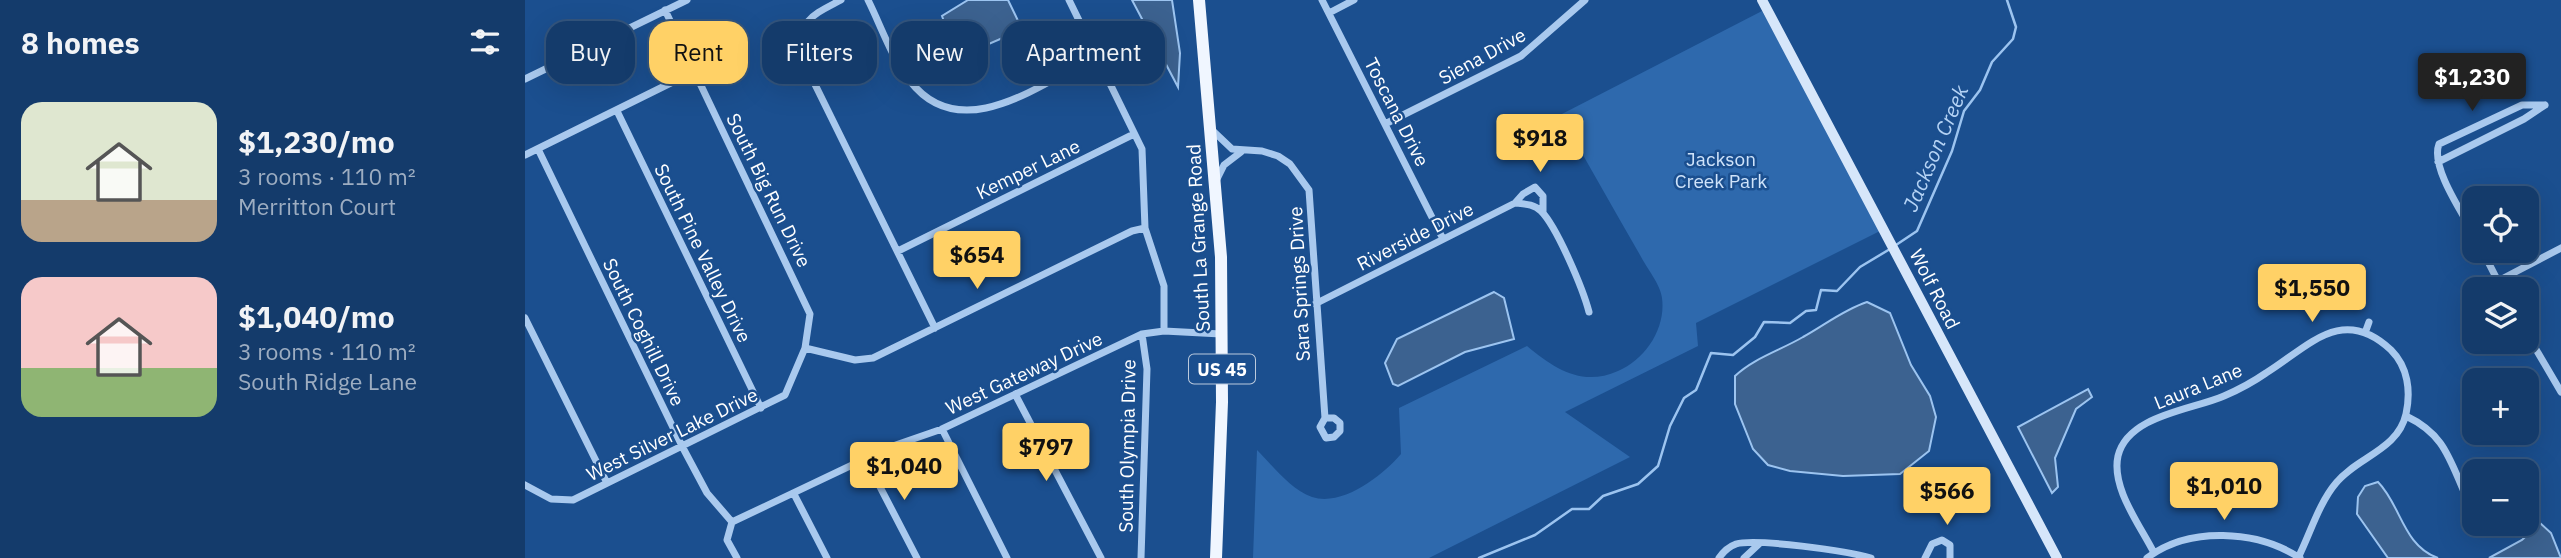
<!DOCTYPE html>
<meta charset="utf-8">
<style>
body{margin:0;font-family:"IBM Plex Sans",sans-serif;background:#1d4271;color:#f1f3f6;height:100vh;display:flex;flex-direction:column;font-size:26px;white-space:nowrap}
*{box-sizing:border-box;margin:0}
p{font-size:23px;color:#9dadc1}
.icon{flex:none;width:38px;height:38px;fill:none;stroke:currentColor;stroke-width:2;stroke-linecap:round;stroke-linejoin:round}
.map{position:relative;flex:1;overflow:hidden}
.sheet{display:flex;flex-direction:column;background:#143b6b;width:525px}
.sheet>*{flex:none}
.hud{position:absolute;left:21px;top:21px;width:665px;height:63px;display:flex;gap:14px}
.fabs{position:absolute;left:1937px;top:186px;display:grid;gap:14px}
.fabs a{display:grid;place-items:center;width:77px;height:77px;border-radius:14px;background:#143b6b;box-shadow:0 7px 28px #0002,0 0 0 2px #33557e;font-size:35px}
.price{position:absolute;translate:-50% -60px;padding:0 16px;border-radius:7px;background:#ffd166;color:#111;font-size:23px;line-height:46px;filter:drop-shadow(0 2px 4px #0008)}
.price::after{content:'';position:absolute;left:50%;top:42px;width:21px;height:16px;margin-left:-10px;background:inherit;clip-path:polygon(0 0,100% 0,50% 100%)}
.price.on{background:#222;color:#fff}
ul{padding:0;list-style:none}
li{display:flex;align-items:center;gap:21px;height:175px;padding:0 21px}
li span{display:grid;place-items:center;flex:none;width:196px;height:140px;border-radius:21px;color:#555}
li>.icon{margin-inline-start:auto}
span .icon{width:84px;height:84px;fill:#fffc;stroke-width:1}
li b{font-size:30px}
h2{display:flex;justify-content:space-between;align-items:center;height:84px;padding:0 21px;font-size:30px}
.pill{padding:0 24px;border-radius:21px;background:#143b6b;box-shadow:0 7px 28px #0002,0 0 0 2px #33557e;font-size:24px;line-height:63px}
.pill.on{background:#ffd166;color:#111}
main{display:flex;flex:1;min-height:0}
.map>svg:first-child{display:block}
.green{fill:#2e69ad}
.water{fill:#3c6290;stroke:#9cc4f0;stroke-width:2}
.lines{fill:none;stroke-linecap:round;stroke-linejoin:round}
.stream{stroke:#9cc4f0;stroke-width:2.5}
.street{stroke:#a9c9ee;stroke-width:7}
.secondary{stroke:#d6e6fa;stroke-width:10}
.primary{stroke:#f0f6ff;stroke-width:12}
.labels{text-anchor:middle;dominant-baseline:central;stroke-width:5;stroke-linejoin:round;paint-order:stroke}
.shield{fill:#1b4f8f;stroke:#bbcadd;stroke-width:2}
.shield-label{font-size:18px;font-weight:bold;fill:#fff}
.street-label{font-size:19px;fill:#fff;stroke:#1b4f8f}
.park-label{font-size:19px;fill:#cfe3fa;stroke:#1b4f8f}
.water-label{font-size:21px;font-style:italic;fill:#b5d3f5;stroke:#1b4f8f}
</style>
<main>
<section class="sheet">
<h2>8 homes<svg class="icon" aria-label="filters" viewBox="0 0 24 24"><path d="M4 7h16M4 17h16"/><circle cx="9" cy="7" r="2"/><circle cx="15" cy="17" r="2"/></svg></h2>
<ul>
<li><span style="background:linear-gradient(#dfe7d0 70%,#b9a48a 0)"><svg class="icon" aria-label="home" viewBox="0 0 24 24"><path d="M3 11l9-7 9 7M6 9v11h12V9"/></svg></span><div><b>$1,230/mo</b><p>3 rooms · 110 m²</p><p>Merritton Court</p></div></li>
<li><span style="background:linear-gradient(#f6c9c9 65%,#8fb573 0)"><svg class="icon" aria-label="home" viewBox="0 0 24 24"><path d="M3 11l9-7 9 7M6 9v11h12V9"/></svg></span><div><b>$1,040/mo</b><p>3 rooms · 110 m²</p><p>South Ridge Lane</p></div></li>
</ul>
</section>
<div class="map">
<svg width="2036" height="558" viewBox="0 0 2036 558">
<rect width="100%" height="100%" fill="#1b4f8f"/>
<path class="green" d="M 1237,11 L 1357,230 L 1171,323 L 1173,346 L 1040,412 L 1105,457 L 904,558 L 728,558 L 732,450 C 748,466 765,489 787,497 C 818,507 858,475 876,454 L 874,408 L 1002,346 C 1030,369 1057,387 1093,371 C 1121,359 1141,328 1137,298 C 1136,285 1121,267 1115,255 C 1088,208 1062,162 1035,115 Z"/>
<path class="water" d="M 443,0 L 483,0 L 499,33 L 489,33 L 443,53 L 435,52 L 425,38 L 417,16 Z
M 607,0 L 647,0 L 655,53 L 653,87 Z
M 969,292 L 979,298 L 989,339 L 940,352 L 873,386 L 868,384 L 860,363 L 872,339 Z
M 1342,302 L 1365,313 L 1386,365 L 1405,396 L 1411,417 L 1404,451 L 1375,474 L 1318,476 L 1265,471 L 1243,465 L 1228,449 L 1210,404 L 1210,376 C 1229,358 1256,350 1278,337 C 1300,325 1318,310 1342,302 Z
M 1563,389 L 1567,397 L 1551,409 L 1530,458 L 1533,487 L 1527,493 L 1493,427 Z
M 1853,482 C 1876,505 1878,546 1913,558 L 1863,558 L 1832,514 L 1833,497 L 1840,486 Z
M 2015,523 L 2026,533 L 2036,558 L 1964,558 L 1997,540 Z"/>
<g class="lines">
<path class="stream" d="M 1371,245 L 1392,231 L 1427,151 L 1439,111 L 1455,90 L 1467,62 L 1488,39 L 1491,27 L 1482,0
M 954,558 L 1010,535 L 1047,509 L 1064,509 L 1078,496 L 1113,484 L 1133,466 L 1145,426 L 1159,398 L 1171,390 L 1186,353 L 1208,355 L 1230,337 L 1239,322 L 1265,323 L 1281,311 L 1291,310 L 1296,290 L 1312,291 L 1335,267 L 1365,249"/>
<path class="street" d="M 316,0 C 286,16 276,18 275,54 L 410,328
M 343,0 C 356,26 367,59 385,81 C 436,147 516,84 571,56
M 544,0 L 617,149 L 620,228 L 639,286 L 639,331
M 797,0 L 918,239
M 804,13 L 829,0
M 0,79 L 162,0
M 92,111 L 236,408
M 860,124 L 996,56 L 1060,0
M 687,130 L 707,149 L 737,151 L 753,156 L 765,164 L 784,190 L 800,418 L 795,427 L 801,438 L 809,437 L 815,431 L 815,423 L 809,418 L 800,418
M 13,149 L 158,448 L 182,493 L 207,522
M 0,155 L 170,71
M 1913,162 L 1999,119 L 2020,105
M 692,179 L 699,165 L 716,152
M 990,203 L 998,194 L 1010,187 L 1018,196 L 1018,213
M 1950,236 C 1938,214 1905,167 1914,144 L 1997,105 L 2020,105
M 1957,250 L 1977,289
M 373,251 L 609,134
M 1973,281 L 2036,248
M 790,304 L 990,203 C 1000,204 1009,204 1016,211 C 1032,227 1058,289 1064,312
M 0,318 L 82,483
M 1840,333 L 1844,322
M 2002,334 L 2036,392
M 280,348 L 330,360 L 348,358 L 607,231 L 620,228
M 490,394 L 576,558
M 1881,416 C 1919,434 1924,458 1940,494
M 417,429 L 482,558
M 341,460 L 392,558
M 0,485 L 26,499 L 48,500 L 260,395 L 280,348 L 285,314 L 140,10
M 269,494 L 302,558
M 207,522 L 365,447 L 417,429 L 617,334 L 639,331 L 696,334
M 207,522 L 202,540 L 212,558
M 1629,553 C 1615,525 1586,488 1593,456 C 1603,415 1667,410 1699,396 C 1713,390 1728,382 1741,373 C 1783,347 1817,304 1866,350 C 1883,367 1886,391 1881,414 C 1873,450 1832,457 1811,483 C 1794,503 1785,534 1773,558
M 616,558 L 622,369 L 617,334
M 1194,558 C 1198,552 1203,547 1211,544 C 1230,538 1323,551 1346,558
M 1219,558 L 1234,544
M 1400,558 L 1407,544 L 1417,540 L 1425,545 L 1425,558
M 1622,558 C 1664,526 1732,530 1775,558"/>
<path class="secondary" d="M 1237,0 L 1532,558"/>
<path class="primary" d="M 674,0 L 696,257 L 697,402 L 691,558"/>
</g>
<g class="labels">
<rect class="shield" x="664" y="354.5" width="66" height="29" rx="5"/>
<g class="shield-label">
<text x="697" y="369">US 45</text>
</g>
<g class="street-label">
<text transform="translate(957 56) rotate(-29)">Siena Drive</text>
<text transform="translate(872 112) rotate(63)">Toscana Drive</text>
<text transform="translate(503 169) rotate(-26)">Kemper Lane</text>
<text transform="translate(244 190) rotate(64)">South Big Run Drive</text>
<text transform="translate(890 236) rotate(-27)">Riverside Drive</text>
<text transform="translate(673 238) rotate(-93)">South La Grange Road</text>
<text transform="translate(178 253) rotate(64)">South Pine Valley Drive</text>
<text transform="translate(774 284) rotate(-93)">Sara Springs Drive</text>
<text transform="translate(1410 289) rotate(63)">Wolf Road</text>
<text transform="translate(119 332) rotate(64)">South Coghill Drive</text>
<text transform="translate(499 373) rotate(-25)">West Gateway Drive</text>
<text transform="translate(1673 386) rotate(-22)">Laura Lane</text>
<text transform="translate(147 434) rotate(-26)">West Silver Lake Drive</text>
<text transform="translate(602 446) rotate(-89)">South Olympia Drive</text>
</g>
<g class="park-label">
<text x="1196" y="159">Jackson<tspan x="1196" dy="22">Creek Park</tspan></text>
</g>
<g class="water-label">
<text transform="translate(1410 148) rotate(-67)">Jackson Creek</text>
</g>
</g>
</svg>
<div class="fabs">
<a><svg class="icon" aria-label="locate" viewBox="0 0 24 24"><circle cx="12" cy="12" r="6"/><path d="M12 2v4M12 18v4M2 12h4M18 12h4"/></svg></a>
<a><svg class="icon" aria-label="layers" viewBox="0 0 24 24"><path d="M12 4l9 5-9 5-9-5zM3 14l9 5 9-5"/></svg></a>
<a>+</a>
<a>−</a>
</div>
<b class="price on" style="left:1947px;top:113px">$1,230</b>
<b class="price" style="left:1015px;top:174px">$918</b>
<b class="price" style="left:452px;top:291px">$654</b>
<b class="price" style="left:1787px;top:324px">$1,550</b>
<b class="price" style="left:521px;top:483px">$797</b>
<b class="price" style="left:379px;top:502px">$1,040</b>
<b class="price" style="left:1699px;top:522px">$1,010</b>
<b class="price" style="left:1422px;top:527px">$566</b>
<div class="hud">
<a class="pill">Buy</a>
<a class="pill on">Rent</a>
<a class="pill">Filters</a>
<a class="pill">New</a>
<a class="pill">Apartment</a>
</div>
</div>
</main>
